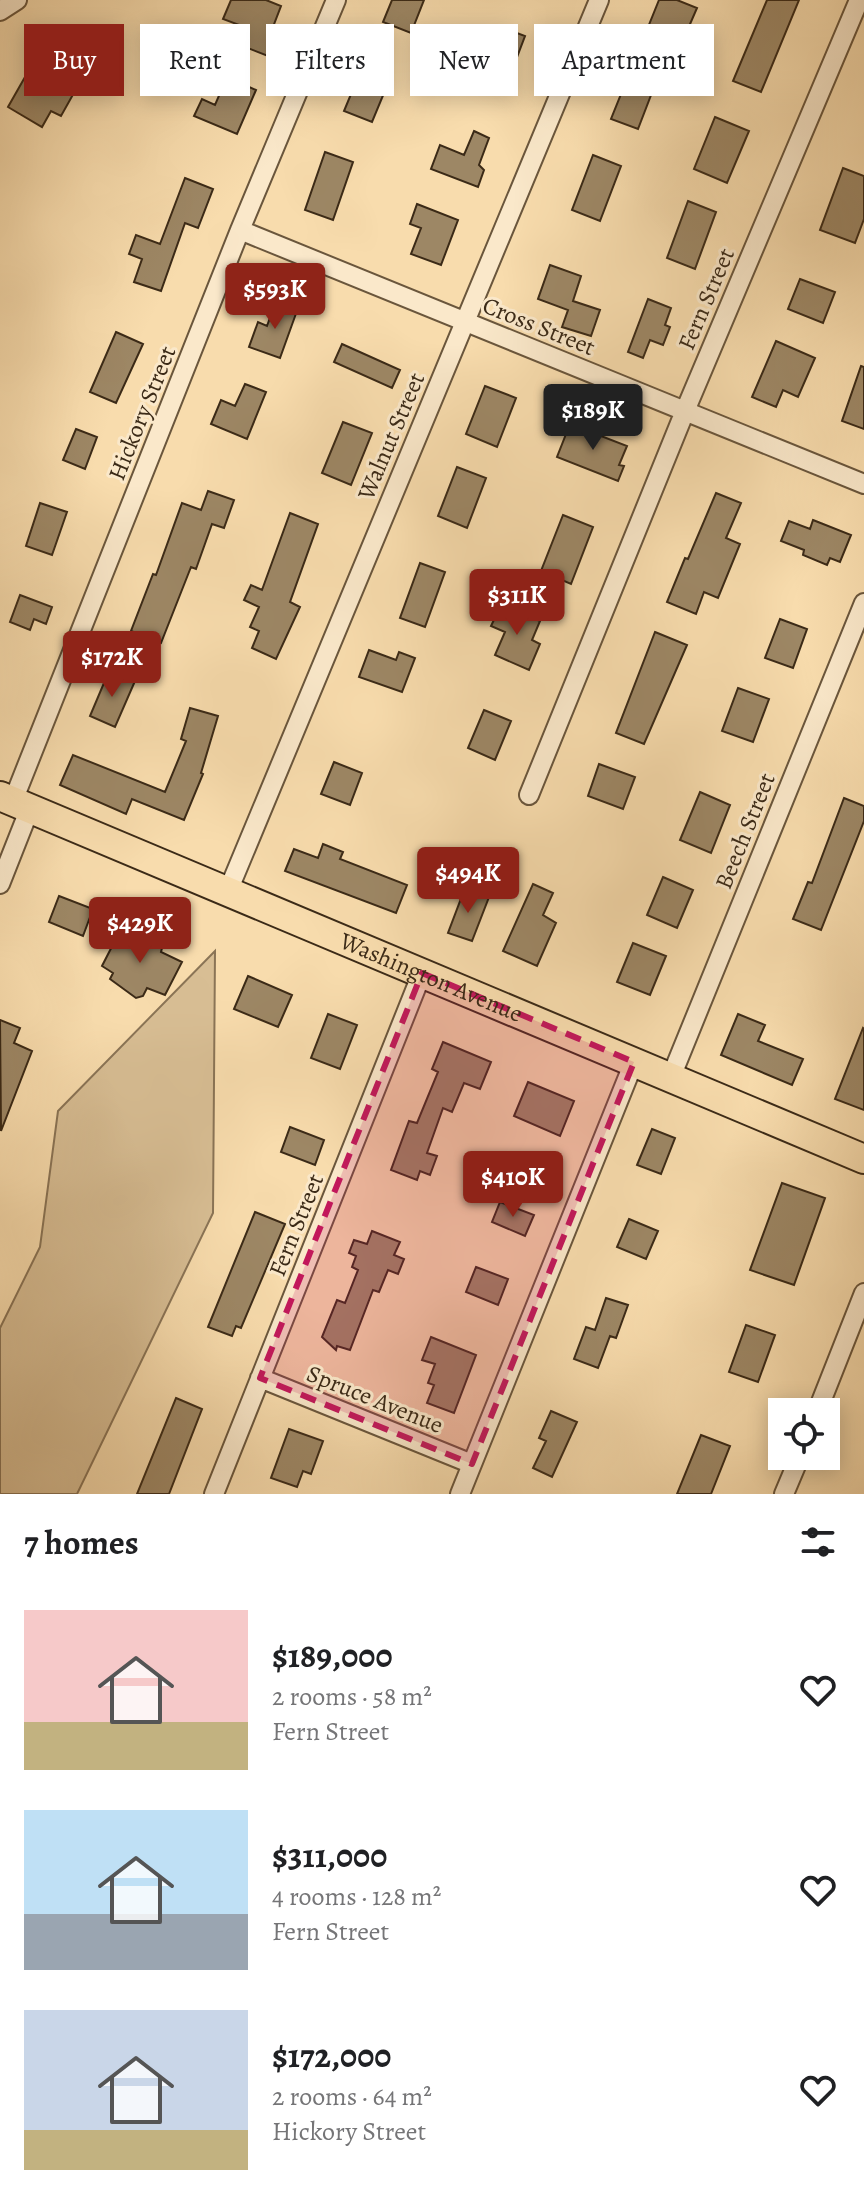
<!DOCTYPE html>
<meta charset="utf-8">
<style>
body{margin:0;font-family:Alegreya,serif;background:#f6f6f6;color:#202124;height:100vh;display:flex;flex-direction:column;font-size:30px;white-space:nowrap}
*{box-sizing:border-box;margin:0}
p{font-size:26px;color:#757577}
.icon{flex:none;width:44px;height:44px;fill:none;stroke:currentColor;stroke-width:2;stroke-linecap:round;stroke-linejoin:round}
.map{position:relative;height:1494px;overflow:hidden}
.drawer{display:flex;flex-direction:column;background:#fff;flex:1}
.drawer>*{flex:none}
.banner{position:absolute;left:24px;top:24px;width:816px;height:72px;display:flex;gap:16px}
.buttons{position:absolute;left:768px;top:1398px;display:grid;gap:16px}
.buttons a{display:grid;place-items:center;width:72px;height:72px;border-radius:0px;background:#fff;box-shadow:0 4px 20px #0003;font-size:40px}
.price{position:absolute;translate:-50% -68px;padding:0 18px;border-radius:8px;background:#8f2418;color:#fff;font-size:26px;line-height:52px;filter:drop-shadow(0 2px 4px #0008)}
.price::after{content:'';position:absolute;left:50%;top:48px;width:24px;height:18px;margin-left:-12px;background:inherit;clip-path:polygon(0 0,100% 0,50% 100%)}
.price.active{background:#222;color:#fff}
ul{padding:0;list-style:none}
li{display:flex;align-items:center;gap:24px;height:200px;padding:0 24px}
li span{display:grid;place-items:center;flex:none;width:224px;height:160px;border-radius:0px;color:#555}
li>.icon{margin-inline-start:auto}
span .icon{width:96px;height:96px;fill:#fffc;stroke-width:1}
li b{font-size:34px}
h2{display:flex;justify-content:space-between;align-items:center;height:96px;padding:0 24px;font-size:34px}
.tag{padding:0 28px;border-radius:0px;background:#fff;box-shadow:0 4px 20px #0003;font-size:28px;line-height:72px}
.tag.active{background:#8f2418;color:#fff}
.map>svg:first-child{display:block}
.green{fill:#d8be94;stroke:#8a7456;stroke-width:2}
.building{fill:#9d8765;stroke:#3b2a17;stroke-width:2}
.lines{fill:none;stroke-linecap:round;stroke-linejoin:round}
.minor-casing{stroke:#6a563c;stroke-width:22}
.primary-casing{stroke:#3b2a17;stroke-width:32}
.minor{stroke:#fae8ca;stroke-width:18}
.primary{stroke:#f8dcad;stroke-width:28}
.marked{fill:#c2185b;fill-opacity:0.2;stroke:#c2185b;stroke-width:6;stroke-dasharray:16 10;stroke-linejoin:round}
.labels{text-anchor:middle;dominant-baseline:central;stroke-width:6;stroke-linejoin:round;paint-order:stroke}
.street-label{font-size:24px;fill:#3b2a17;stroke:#fae8ca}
</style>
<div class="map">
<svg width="864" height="1494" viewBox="0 0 864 1494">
<rect width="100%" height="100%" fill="#f8dcad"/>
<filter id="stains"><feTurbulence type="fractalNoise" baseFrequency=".0025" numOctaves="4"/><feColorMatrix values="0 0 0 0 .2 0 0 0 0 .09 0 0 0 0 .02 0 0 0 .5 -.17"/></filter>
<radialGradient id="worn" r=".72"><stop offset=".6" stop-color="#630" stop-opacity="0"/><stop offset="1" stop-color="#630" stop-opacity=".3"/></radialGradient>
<path class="green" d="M 215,951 L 213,1213 L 77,1494 L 0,1494 L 0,1328 L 40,1247 L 58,1111 Z"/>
<path class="building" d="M 231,0 L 266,0 L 281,6 L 273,27 L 279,29 L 268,56 L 235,43 L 242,26 L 223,19 Z
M 392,0 L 424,0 L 411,33 L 383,22 Z
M 659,0 L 677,0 L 697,8 L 671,68 L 663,64 L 638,129 L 611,119 Z
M 767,0 L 799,0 L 761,92 L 733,81 Z
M 501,27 L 525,36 L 514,65 L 504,62 L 498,78 L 469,67 L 480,38 L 495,43 Z
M 70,31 L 99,48 L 61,116 L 51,111 L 42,127 L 8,107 L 46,40 L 60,48 Z
M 361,70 L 389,81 L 372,122 L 344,111 Z
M 227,77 L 256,90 L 237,134 L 194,116 L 202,99 L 215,105 Z
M 715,117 L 749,131 L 727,183 L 694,169 Z
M 474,131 L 489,138 L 479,165 L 484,170 L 478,187 L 431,169 L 440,145 L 464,155 Z
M 325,152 L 353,162 L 333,220 L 305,210 Z
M 593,155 L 621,166 L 600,221 L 572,210 Z
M 843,168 L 864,176 L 864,219 L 855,243 L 820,230 Z
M 185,178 L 213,189 L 198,228 L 185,223 L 161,291 L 134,282 L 142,259 L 129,254 L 136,235 L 160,244 Z
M 688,201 L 716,212 L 695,269 L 667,258 Z
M 417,204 L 458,220 L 441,265 L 411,254 L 421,228 L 410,224 Z
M 550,265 L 581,276 L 573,301 L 600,310 L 591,336 L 562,327 L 568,310 L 538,299 Z
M 800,279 L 835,292 L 823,323 L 788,309 Z
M 648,299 L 671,308 L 665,325 L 670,327 L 663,345 L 650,340 L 643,358 L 628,352 Z
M 276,301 L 298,308 L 280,358 L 249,347 L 258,322 L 267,326 Z
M 116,332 L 143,344 L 116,403 L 90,392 Z
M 776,341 L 815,358 L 798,397 L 783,390 L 776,407 L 752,397 Z
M 342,344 L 400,370 L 392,388 L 334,362 Z
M 861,366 L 864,367 L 864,429 L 842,421 Z
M 245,384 L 266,392 L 247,439 L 211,424 L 221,400 L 235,406 Z
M 485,386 L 516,398 L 497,447 L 466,434 Z
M 343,422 L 372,433 L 351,485 L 322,473 Z
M 570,424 L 627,446 L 619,465 L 624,466 L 618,481 L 557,457 Z
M 76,429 L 97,437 L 85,469 L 63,460 Z
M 457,467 L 486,478 L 467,528 L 438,516 Z
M 208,491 L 234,500 L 224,528 L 212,524 L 196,569 L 191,567 L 161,643 L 131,631 L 153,574 L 156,575 L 182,503 L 201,510 Z
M 716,493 L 741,503 L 726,538 L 740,544 L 718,598 L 704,592 L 696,614 L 667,602 L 685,558 L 688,559 Z
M 40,503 L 67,512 L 52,555 L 26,546 Z
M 290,513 L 318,524 L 290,602 L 300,607 L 276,659 L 252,648 L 259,631 L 250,627 L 259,607 L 244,600 L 251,585 L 262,590 Z
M 563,515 L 593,527 L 571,584 L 541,571 Z
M 813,520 L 851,535 L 840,562 L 830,558 L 827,565 L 803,555 L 804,550 L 781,541 L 789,521 L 810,529 Z
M 420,563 L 445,572 L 425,627 L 400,618 Z
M 20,595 L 52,607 L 46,624 L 34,619 L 30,630 L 10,622 Z
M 501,605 L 540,621 L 532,640 L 540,644 L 529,670 L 495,655 L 505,632 L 491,626 Z
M 780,619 L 807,629 L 793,668 L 765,658 Z
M 655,632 L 687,645 L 644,744 L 616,733 Z
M 369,650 L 396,660 L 399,652 L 415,658 L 402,692 L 359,677 Z
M 109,671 L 135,681 L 115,727 L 90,716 Z
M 738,688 L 769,699 L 753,742 L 722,731 Z
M 190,708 L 218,716 L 201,773 L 203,774 L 184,820 L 132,799 L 126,814 L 60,785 L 73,755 L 165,792 L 186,741 L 181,739 Z
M 484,710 L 511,721 L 495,760 L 468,748 Z
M 334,762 L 362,773 L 350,805 L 321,794 Z
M 599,764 L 635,777 L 623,809 L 588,796 Z
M 700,792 L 730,805 L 711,853 L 680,840 Z
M 844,798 L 864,806 L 864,821 L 821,930 L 793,919 L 808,882 L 812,883 Z
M 323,844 L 343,852 L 340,859 L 407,885 L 396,913 L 285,871 L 294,849 L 318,858 Z
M 663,877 L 693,890 L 677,928 L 647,915 Z
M 533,884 L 553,893 L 543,915 L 556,923 L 537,966 L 503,951 Z
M 465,888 L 489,897 L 472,941 L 448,933 Z
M 59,896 L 93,909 L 83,936 L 49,922 Z
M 122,927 L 144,940 L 154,939 L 163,944 L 161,952 L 182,962 L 165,995 L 147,988 L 143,996 L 136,998 L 110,979 L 113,973 L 102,966 Z
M 633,943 L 666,956 L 650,995 L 617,982 Z
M 248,976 L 292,995 L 278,1027 L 234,1009 Z
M 328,1014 L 357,1025 L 340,1069 L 311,1058 Z
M 738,1014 L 765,1025 L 758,1041 L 803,1059 L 792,1085 L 721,1055 Z
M 0,1020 L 20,1028 L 14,1043 L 32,1051 L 1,1131 Z
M 863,1028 L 864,1029 L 864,1110 L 835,1099 Z
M 443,1042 L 491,1062 L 480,1089 L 464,1083 L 452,1112 L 443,1108 L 427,1153 L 437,1156 L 430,1175 L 420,1171 L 417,1180 L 391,1170 L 409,1121 L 417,1123 L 438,1072 L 432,1069 Z
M 528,1082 L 574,1101 L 560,1136 L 514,1116 Z
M 290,1127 L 324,1140 L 315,1165 L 281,1152 Z
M 652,1129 L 675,1138 L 661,1174 L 637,1165 Z
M 782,1183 L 825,1198 L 794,1285 L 750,1270 Z
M 500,1202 L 534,1215 L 525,1236 L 492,1222 Z
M 255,1212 L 285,1224 L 241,1328 L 236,1326 L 232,1336 L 208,1327 Z
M 629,1219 L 658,1231 L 646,1259 L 617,1247 Z
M 372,1231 L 400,1242 L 394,1255 L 404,1259 L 398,1274 L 388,1270 L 379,1292 L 373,1290 L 350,1350 L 337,1346 L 336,1350 L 322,1337 L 337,1300 L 345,1303 L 358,1270 L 352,1267 L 356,1256 L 349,1253 L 354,1240 L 367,1244 Z
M 476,1267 L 508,1279 L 498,1305 L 466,1292 Z
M 606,1298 L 628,1305 L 616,1338 L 610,1336 L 598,1368 L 574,1359 L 586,1327 L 595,1330 Z
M 746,1325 L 775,1335 L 758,1382 L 729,1372 Z
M 431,1337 L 476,1355 L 454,1413 L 427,1403 L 434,1385 L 428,1383 L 435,1364 L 422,1360 Z
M 176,1398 L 202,1409 L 169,1494 L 137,1494 Z
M 551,1411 L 577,1422 L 552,1477 L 533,1468 L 546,1441 L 539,1438 Z
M 289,1429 L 323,1441 L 311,1474 L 303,1471 L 297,1487 L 271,1478 Z
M 701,1435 L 730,1446 L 711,1494 L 677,1494 Z"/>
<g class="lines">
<g class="minor-casing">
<path id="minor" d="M 0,11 L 17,0
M 240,230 L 864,484
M 529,795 L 685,411 L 859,0
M 13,801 L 240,230 L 336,0
M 0,884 L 30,808
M 228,891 L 599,0
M 671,1077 L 864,603
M 260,1378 L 472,1464
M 817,1412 L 864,1293
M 214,1494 L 422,973
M 460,1494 L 634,1062
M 784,1494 L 800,1456"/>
</g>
<g class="primary-casing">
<g id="primary">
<path id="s1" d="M 0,796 L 864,1159"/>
</g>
</g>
<use href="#minor" class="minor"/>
<use href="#primary" class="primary"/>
</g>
<path class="marked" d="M 422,973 L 634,1062 L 472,1464 L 260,1378 Z"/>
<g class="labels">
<g class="street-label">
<text transform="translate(706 299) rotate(-67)">Fern Street</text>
<text transform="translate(539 326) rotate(22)">Cross Street</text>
<text transform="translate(142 413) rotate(-68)">Hickory Street</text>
<text transform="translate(391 436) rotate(-67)">Walnut Street</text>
<text transform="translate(745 831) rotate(-68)">Beech Street</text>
<text stroke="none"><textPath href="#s1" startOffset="468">Washington Avenue</textPath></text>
<text transform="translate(296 1225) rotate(-68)">Fern Street</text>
<text transform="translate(375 1399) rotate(22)">Spruce Avenue</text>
</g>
</g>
<rect width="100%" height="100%" filter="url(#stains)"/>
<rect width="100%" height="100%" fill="url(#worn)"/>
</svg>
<div class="buttons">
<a><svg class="icon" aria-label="locate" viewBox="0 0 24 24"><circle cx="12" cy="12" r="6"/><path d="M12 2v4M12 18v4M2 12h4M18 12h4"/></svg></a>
</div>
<b class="price" style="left:275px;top:331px">$593K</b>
<b class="price active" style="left:593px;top:452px">$189K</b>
<b class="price" style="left:517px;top:637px">$311K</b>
<b class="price" style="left:112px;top:699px">$172K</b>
<b class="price" style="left:468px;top:915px">$494K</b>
<b class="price" style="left:140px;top:965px">$429K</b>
<b class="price" style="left:513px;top:1219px">$410K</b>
<div class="banner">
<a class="tag active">Buy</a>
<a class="tag">Rent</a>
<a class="tag">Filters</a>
<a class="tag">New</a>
<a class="tag">Apartment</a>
</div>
</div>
<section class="drawer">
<h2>7 homes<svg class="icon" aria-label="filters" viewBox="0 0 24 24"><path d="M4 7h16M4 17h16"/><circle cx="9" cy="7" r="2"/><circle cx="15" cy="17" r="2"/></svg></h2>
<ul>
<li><span style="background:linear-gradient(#f6c9c9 70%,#c2b280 0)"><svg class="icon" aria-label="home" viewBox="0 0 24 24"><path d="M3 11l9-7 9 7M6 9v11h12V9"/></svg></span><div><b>$189,000</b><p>2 rooms · 58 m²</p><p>Fern Street</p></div><svg class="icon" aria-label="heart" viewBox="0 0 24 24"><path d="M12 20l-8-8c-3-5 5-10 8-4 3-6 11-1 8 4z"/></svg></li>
<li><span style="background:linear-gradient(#bfe0f5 65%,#9aa5b1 0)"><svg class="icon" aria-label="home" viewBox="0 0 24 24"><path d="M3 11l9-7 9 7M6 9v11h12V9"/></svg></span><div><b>$311,000</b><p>4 rooms · 128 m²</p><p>Fern Street</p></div><svg class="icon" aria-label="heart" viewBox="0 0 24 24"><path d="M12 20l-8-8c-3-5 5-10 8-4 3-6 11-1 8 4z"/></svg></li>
<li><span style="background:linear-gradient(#c9d6e8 75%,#c2b280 0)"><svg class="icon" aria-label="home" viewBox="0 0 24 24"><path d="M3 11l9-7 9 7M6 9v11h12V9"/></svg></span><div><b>$172,000</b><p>2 rooms · 64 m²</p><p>Hickory Street</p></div><svg class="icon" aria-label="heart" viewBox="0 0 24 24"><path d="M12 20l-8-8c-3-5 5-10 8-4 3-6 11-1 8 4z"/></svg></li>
</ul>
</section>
